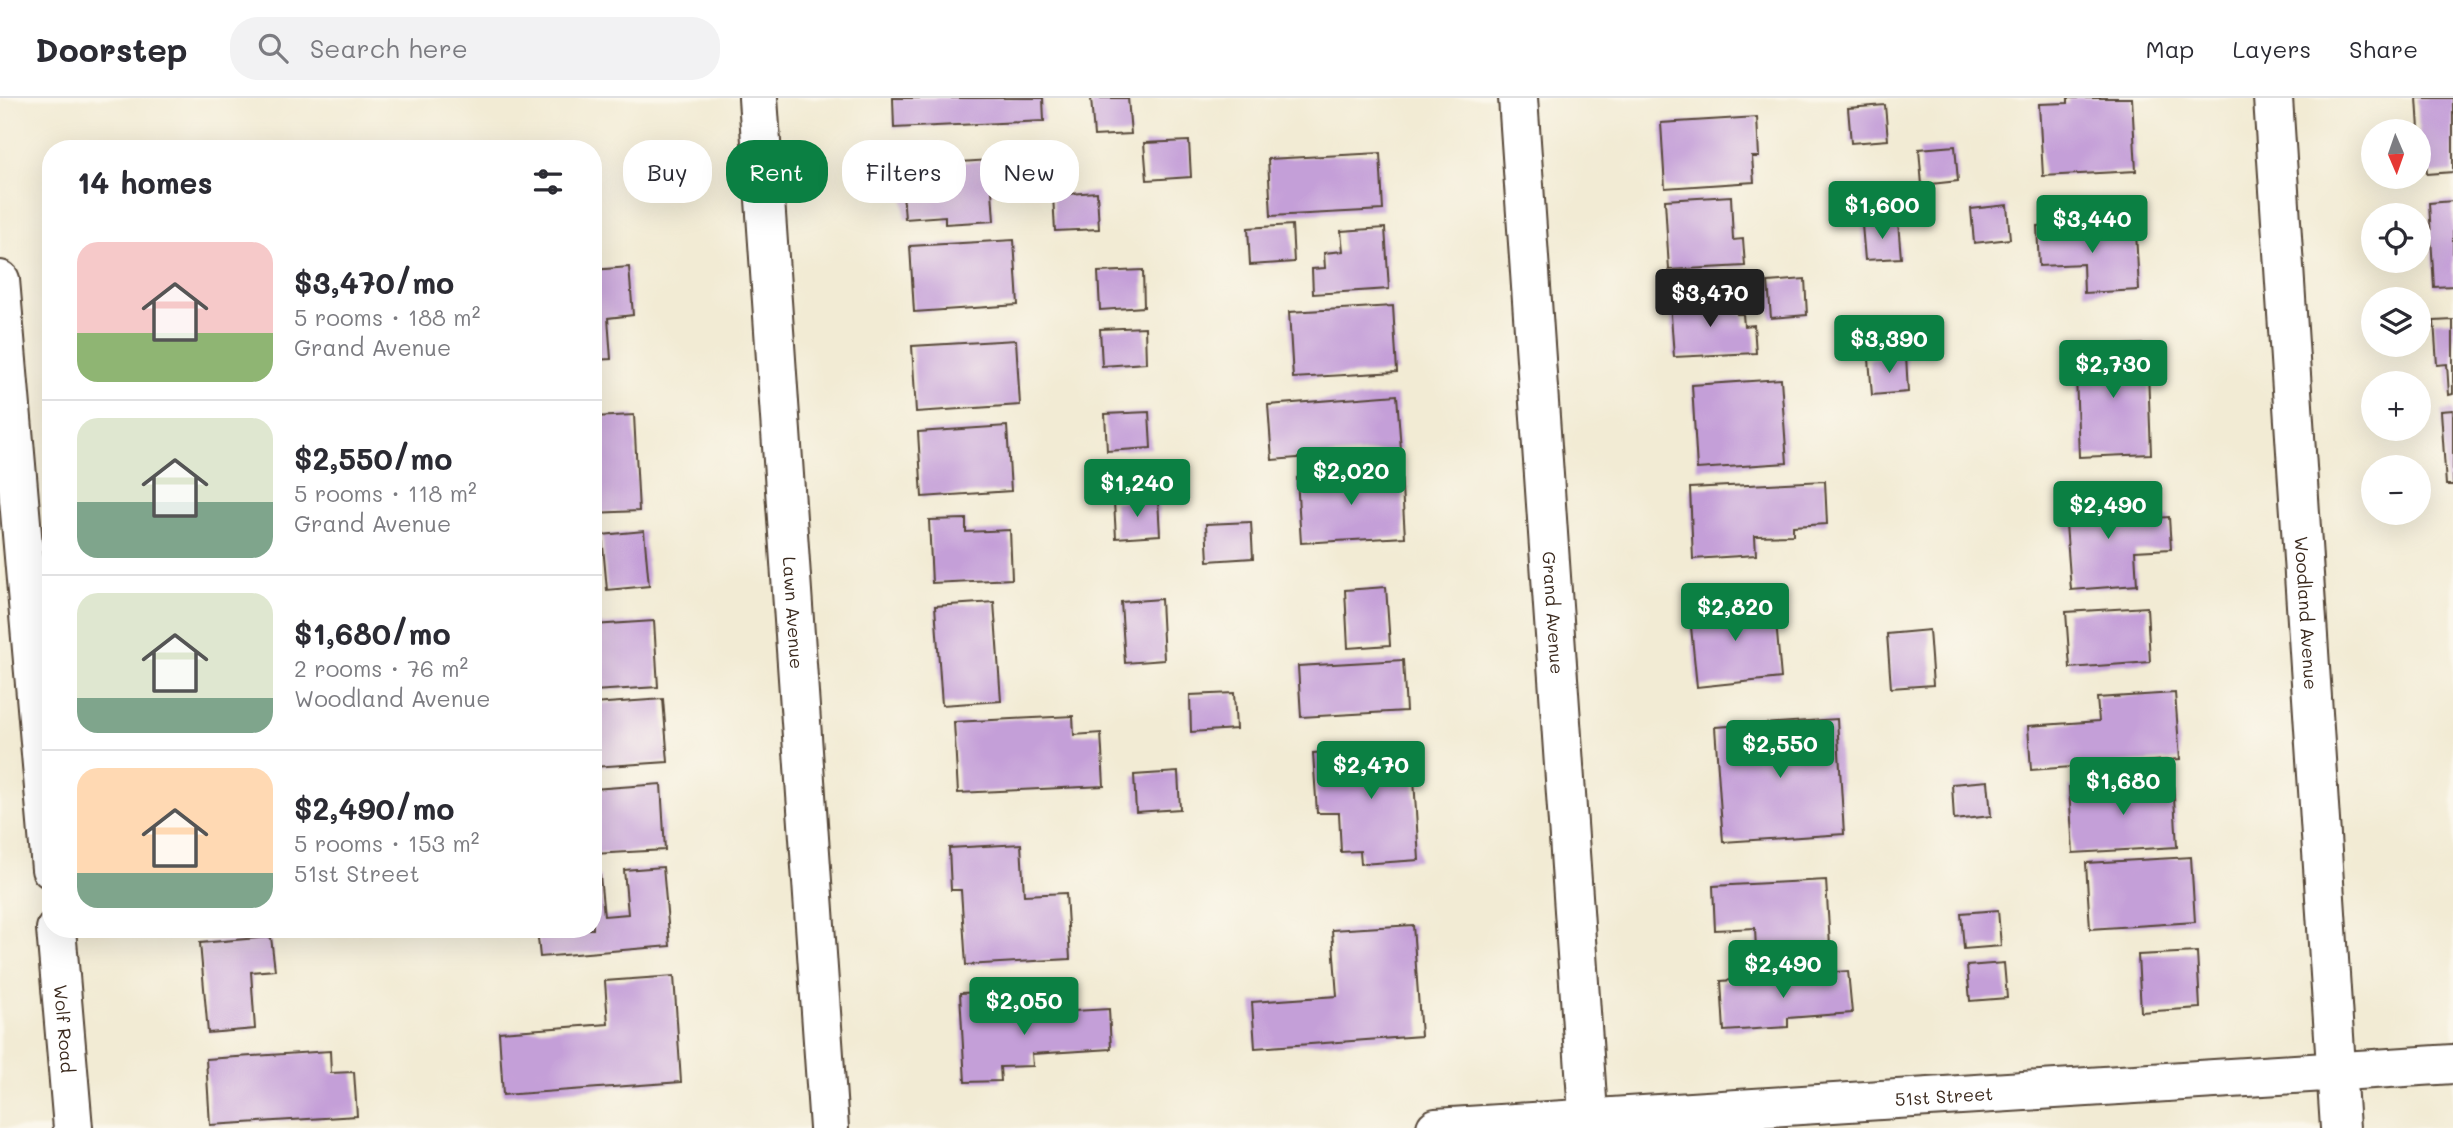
<!DOCTYPE html>
<meta charset="utf-8">
<style>
body{margin:0;font-family:Mali,sans-serif;background:#f2f2f3;color:#2b2b33;height:100vh;display:flex;flex-direction:column;font-size:26px;white-space:nowrap}
*{box-sizing:border-box;margin:0}
p{font-size:23px;color:#7c7c81}
.icon{flex:none;width:38px;height:38px;fill:none;stroke:currentColor;stroke-width:2;stroke-linecap:round;stroke-linejoin:round}
.map{position:relative;flex:1;overflow:hidden}
.details{position:absolute;left:42px;top:42px;width:560px;height:798px;display:flex;flex-direction:column;background:#fff;border-radius:28px;box-shadow:0 7px 28px #0002}
.details>*{flex:none}
.guide{position:absolute;left:623px;top:42px;width:665px;height:63px;display:flex;gap:14px}
.needle{width:46px;rotate:178deg}
.buttons{position:absolute;left:2361px;top:21px;display:grid;gap:14px}
.buttons a{display:grid;place-items:center;width:70px;height:70px;border-radius:50%;background:#fff;box-shadow:0 7px 28px #0002;font-size:35px}
.price{position:absolute;translate:-50% -60px;padding:0 16px;border-radius:7px;background:#0b8043;color:#fff;font-size:23px;line-height:46px;filter:drop-shadow(0 2px 4px #0008)}
.price::after{content:'';position:absolute;left:50%;top:42px;width:21px;height:16px;margin-left:-10px;background:inherit;clip-path:polygon(0 0,100% 0,50% 100%)}
.price.on{background:#222;color:#fff}
ul{padding:0;list-style:none}
li{display:flex;align-items:center;gap:21px;height:175px;padding:0 35px}
li+li{border-top:2px solid #e1e1e2}
li span{display:grid;place-items:center;flex:none;width:196px;height:140px;border-radius:21px;color:#555}
li>.icon{margin-inline-start:auto}
span .icon{width:84px;height:84px;fill:#fffc;stroke-width:1}
li b{font-size:30px}
h2{display:flex;justify-content:space-between;align-items:center;height:84px;padding:0 35px;font-size:30px}
.tag{padding:0 24px;border-radius:28px;background:#fff;box-shadow:0 7px 28px #0002;font-size:24px;line-height:63px}
.tag.on{background:#0b8043;color:#fff}
header{display:flex;align-items:center;gap:42px;box-sizing:border-box;height:98px;padding:0 35px;background:#fff;border-bottom:2px solid #e1e1e2}
header strong{font-size:33px}
nav{display:flex;gap:38px;margin-inline-start:auto;font-size:24px}
.search{width:490px;height:63px;background:#f2f2f3;display:flex;align-items:center;gap:18px;box-sizing:border-box;padding:0 24px;border-radius:28px;color:#7c7c81;font-size:26px}
.map>svg:first-child{display:block}
.building{fill:#c49fd8}
.lines{fill:none;stroke-linecap:round;stroke-linejoin:round}
.minor-casing{stroke:#564739;stroke-width:42}
.secondary-casing{stroke:#564739;stroke-width:42}
.minor{stroke:#fff;stroke-width:38}
.secondary{stroke:#fff;stroke-width:38}
.labels{text-anchor:middle;dominant-baseline:central;stroke-width:7;stroke-linejoin:round;paint-order:stroke}
.street-label{font-size:18px;fill:#3b2a1e;stroke:#fbf7ec}
</style>
<header>
<strong>Doorstep</strong>
<div class="search"><svg class="icon" aria-label="search" viewBox="0 0 24 24"><circle cx="10" cy="10" r="6"/><path d="M15 15l6 6"/></svg>Search here</div>
<nav><a>Map</a><a>Layers</a><a>Share</a></nav>
</header>
<div class="map">
<svg width="2453" height="1030" viewBox="0 0 2453 1030">
<rect width="100%" height="100%" fill="#fbf7ec"/>
<filter id="ink" filterUnits="userSpaceOnUse"><feTurbulence type="fractalNoise" baseFrequency=".0143" numOctaves="2"/><feDisplacementMap in="SourceGraphic" scale="14" xChannelSelector="R" yChannelSelector="G"/><feConvolveMatrix kernelMatrix="1 2 1 2 8 2 1 2 1" color-interpolation-filters="sRGB"/></filter>
<filter id="wash" filterUnits="userSpaceOnUse"><feTurbulence type="fractalNoise" baseFrequency=".00686" numOctaves="4" result="noise"/><feDisplacementMap in="SourceGraphic" scale="28" xChannelSelector="R" yChannelSelector="G"/><feGaussianBlur stdDeviation="1.57" result="paint"/><feColorMatrix in="noise" values="0 0 0 0 0 0 0 0 0 0 0 0 0 0 0 0 0 1.4 0 .05"/><feComposite in="paint" operator="in"/></filter>
<g filter="url(#wash)">
<rect width="100%" height="100%" fill="#f2ebd4"/>
<g id="blocks">
<path class="building" d="M 893,0 L 1043,0 L 1044,23 L 894,30 Z
M 1091,0 L 1128,0 L 1131,36 L 1094,38 Z
M 2068,0 L 2132,0 L 2136,73 L 2043,78 L 2039,6 L 2068,5 Z
M 2417,0 L 2453,0 L 2453,74 L 2427,76 L 2425,46 L 2420,47 Z
M 1885,7 L 1888,42 L 1851,45 L 1848,10 Z
M 1757,19 L 1759,59 L 1752,59 L 1754,84 L 1665,90 L 1661,25 Z
M 1189,43 L 1191,79 L 1147,82 L 1144,45 Z
M 1955,48 L 1958,83 L 1922,87 L 1919,51 Z
M 1380,55 L 1383,112 L 1271,118 L 1268,61 Z
M 990,62 L 994,123 L 945,126 L 945,118 L 905,121 L 901,68 Z
M 1097,94 L 1099,131 L 1055,133 L 1053,97 Z
M 1731,98 L 1733,142 L 1743,141 L 1745,168 L 1669,172 L 1665,102 Z
M 2453,103 L 2453,188 L 2434,189 L 2429,105 Z
M 2007,107 L 2010,141 L 1974,145 L 1971,111 Z
M 1898,124 L 1901,160 L 1865,162 L 1862,127 Z
M 2100,124 L 2100,136 L 2136,134 L 2139,192 L 2084,195 L 2083,166 L 2039,168 L 2037,128 Z
M 1292,127 L 1294,164 L 1250,167 L 1248,130 Z
M 1385,130 L 1389,191 L 1313,196 L 1312,171 L 1325,170 L 1324,155 L 1343,153 L 1341,133 Z
M 1014,142 L 1018,207 L 914,214 L 910,148 Z
M 629,169 L 633,217 L 608,220 L 611,261 L 593,262 L 593,172 Z
M 1143,172 L 1144,209 L 1100,212 L 1098,174 Z
M 1805,181 L 1807,217 L 1771,220 L 1768,184 Z
M 1716,200 L 1716,206 L 1737,204 L 1737,216 L 1743,216 L 1744,228 L 1754,227 L 1756,255 L 1674,259 L 1670,203 Z
M 1393,208 L 1397,274 L 1293,280 L 1289,214 Z
M 2453,222 L 2453,296 L 2449,297 L 2447,266 L 2437,267 L 2434,223 Z
M 1145,229 L 1146,265 L 1102,268 L 1100,231 Z
M 1016,242 L 1020,307 L 916,314 L 912,248 Z
M 2147,246 L 2151,356 L 2079,359 L 2075,249 Z
M 1906,258 L 1908,294 L 1872,297 L 1869,261 Z
M 1781,281 L 1787,365 L 1697,371 L 1692,287 Z
M 1397,297 L 1401,352 L 1272,362 L 1268,307 Z
M 2453,312 L 2453,387 L 2446,387 L 2441,313 Z
M 1149,314 L 1151,350 L 1107,353 L 1105,316 Z
M 634,317 L 639,413 L 593,415 L 593,319 Z
M 1007,328 L 1011,393 L 922,399 L 918,334 Z
M 1401,373 L 1405,439 L 1301,445 L 1297,380 Z
M 1825,383 L 1827,426 L 1793,428 L 1793,437 L 1755,438 L 1756,457 L 1693,461 L 1690,390 Z
M 2126,395 L 2128,422 L 2169,419 L 2171,451 L 2135,453 L 2137,487 L 2071,492 L 2064,400 Z
M 1158,401 L 1160,437 L 1116,440 L 1114,404 Z
M 966,421 L 966,434 L 1010,432 L 1012,481 L 932,485 L 929,422 Z
M 1251,424 L 1253,460 L 1208,463 L 1206,426 Z
M 644,433 L 649,488 L 607,492 L 602,437 Z
M 1386,489 L 1390,547 L 1348,550 L 1345,492 Z
M 1161,501 L 1164,562 L 1125,565 L 1121,504 Z
M 1774,501 L 1781,580 L 1697,589 L 1689,509 Z
M 994,504 L 1001,603 L 942,607 L 935,508 Z
M 2147,509 L 2150,564 L 2070,570 L 2066,514 Z
M 654,523 L 658,589 L 593,593 L 593,527 Z
M 1929,532 L 1933,587 L 1891,590 L 1887,536 Z
M 1403,562 L 1406,613 L 1301,619 L 1298,568 Z
M 1234,595 L 1236,631 L 1191,634 L 1190,597 Z
M 2175,595 L 2180,661 L 2031,672 L 2028,628 L 2099,623 L 2097,600 Z
M 663,601 L 668,664 L 593,669 L 593,606 Z
M 1073,618 L 1074,637 L 1101,635 L 1104,688 L 958,695 L 954,624 Z
M 1837,621 L 1844,736 L 1723,744 L 1715,629 Z
M 1412,648 L 1419,762 L 1361,766 L 1360,753 L 1341,754 L 1339,715 L 1317,715 L 1313,655 Z
M 1178,674 L 1180,711 L 1136,714 L 1134,677 Z
M 1988,683 L 1991,718 L 1954,722 L 1952,686 Z
M 2173,683 L 2177,749 L 2073,755 L 2069,689 Z
M 661,686 L 665,752 L 593,756 L 593,691 Z
M 1021,746 L 1024,797 L 1066,795 L 1070,861 L 966,867 L 961,792 L 951,792 L 949,750 Z
M 2191,759 L 2195,824 L 2090,831 L 2086,765 Z
M 663,769 L 670,848 L 540,859 L 537,831 L 593,831 L 593,778 L 600,778 L 604,818 L 628,816 L 624,772 Z
M 1826,782 L 1830,848 L 1756,852 L 1755,830 L 1715,832 L 1713,788 Z
M 1998,812 L 2001,848 L 1964,851 L 1961,815 Z
M 1413,827 L 1421,938 L 1255,950 L 1252,904 L 1337,898 L 1332,832 Z
M 271,839 L 275,872 L 251,874 L 255,931 L 208,935 L 200,845 Z
M 2197,854 L 2200,910 L 2141,914 L 2138,857 Z
M 2004,865 L 2007,900 L 1970,903 L 1967,868 Z
M 1848,873 L 1852,915 L 1788,920 L 1788,929 L 1724,933 L 1721,883 Z
M 674,878 L 681,984 L 503,997 L 499,934 L 608,926 L 605,883 Z
M 985,894 L 986,918 L 1109,911 L 1111,951 L 1032,956 L 1033,968 L 1000,969 L 1001,983 L 965,984 L 960,895 Z
M 330,953 L 331,975 L 354,974 L 357,1018 L 210,1027 L 206,961 Z"/>
</g>
</g>
<g filter="url(#ink)">
<use href="#blocks" fill-opacity="0" stroke="#564739" stroke-width="2"/>
<g class="lines">
<g class="minor-casing">
<g id="minor">
<path id="s1" d="M 758,0 L 829,1030"/>
<path id="s2" d="M 1518,0 L 1589,1030"/>
<path id="s3" d="M 2273,0 L 2340,1030"/>
<path id="s4" d="M 1436,1030 L 2453,966"/>
</g>
</g>
<g class="secondary-casing">
<g id="secondary">
<path d="M 0,182 L 51,771"/>
<path id="s5" d="M 56,831 L 73,1030"/>
</g>
</g>
<use href="#minor" class="minor"/>
<use href="#secondary" class="secondary"/>
</g>
</g>
<g class="labels">
<g class="street-label">
<text stroke="none"><textPath href="#s1" startOffset="516">Lawn Avenue</textPath></text>
<text stroke="none"><textPath href="#s2" startOffset="516">Grand Avenue</textPath></text>
<text stroke="none"><textPath href="#s3" startOffset="516">Woodland Avenue</textPath></text>
<text stroke="none"><textPath href="#s5" startOffset="100">Wolf Road</textPath></text>
<text stroke="none"><textPath href="#s4" startOffset="509">51st Street</textPath></text>
</g>
</g>
</svg>
<div class="buttons">
<a><svg class="needle" viewBox="-14 -14 28 28"><path d="M0-13l5 13h-10z" fill="#e53935"/><path d="M0 13l5-13h-10z" fill="#7c7c81"/></svg></a>
<a><svg class="icon" aria-label="locate" viewBox="0 0 24 24"><circle cx="12" cy="12" r="6"/><path d="M12 2v4M12 18v4M2 12h4M18 12h4"/></svg></a>
<a><svg class="icon" aria-label="layers" viewBox="0 0 24 24"><path d="M12 4l9 5-9 5-9-5zM3 14l9 5 9-5"/></svg></a>
<a>+</a>
<a>−</a>
</div>
<b class="price" style="left:1882px;top:143px">$1,600</b>
<b class="price" style="left:2092px;top:157px">$3,440</b>
<b class="price on" style="left:1710px;top:231px">$3,470</b>
<b class="price" style="left:1889px;top:277px">$3,390</b>
<b class="price" style="left:2113px;top:302px">$2,730</b>
<b class="price" style="left:1351px;top:409px">$2,020</b>
<b class="price" style="left:1137px;top:421px">$1,240</b>
<b class="price" style="left:2108px;top:443px">$2,490</b>
<b class="price" style="left:1735px;top:545px">$2,820</b>
<b class="price" style="left:1780px;top:682px">$2,550</b>
<b class="price" style="left:1371px;top:703px">$2,470</b>
<b class="price" style="left:2123px;top:719px">$1,680</b>
<b class="price" style="left:1783px;top:902px">$2,490</b>
<b class="price" style="left:1024px;top:939px">$2,050</b>
<div class="guide">
<a class="tag">Buy</a>
<a class="tag on">Rent</a>
<a class="tag">Filters</a>
<a class="tag">New</a>
</div>
<section class="details">
<h2>14 homes<svg class="icon" aria-label="filters" viewBox="0 0 24 24"><path d="M4 7h16M4 17h16"/><circle cx="9" cy="7" r="2"/><circle cx="15" cy="17" r="2"/></svg></h2>
<ul>
<li><span style="background:linear-gradient(#f6c9c9 65%,#8fb573 0)"><svg class="icon" aria-label="home" viewBox="0 0 24 24"><path d="M3 11l9-7 9 7M6 9v11h12V9"/></svg></span><div><b>$3,470/mo</b><p>5 rooms · 188 m²</p><p>Grand Avenue</p></div></li>
<li><span style="background:linear-gradient(#dfe7d0 60%,#7fa58c 0)"><svg class="icon" aria-label="home" viewBox="0 0 24 24"><path d="M3 11l9-7 9 7M6 9v11h12V9"/></svg></span><div><b>$2,550/mo</b><p>5 rooms · 118 m²</p><p>Grand Avenue</p></div></li>
<li><span style="background:linear-gradient(#dfe7d0 75%,#7fa58c 0)"><svg class="icon" aria-label="home" viewBox="0 0 24 24"><path d="M3 11l9-7 9 7M6 9v11h12V9"/></svg></span><div><b>$1,680/mo</b><p>2 rooms · 76 m²</p><p>Woodland Avenue</p></div></li>
<li><span style="background:linear-gradient(#ffd9b3 75%,#7fa58c 0)"><svg class="icon" aria-label="home" viewBox="0 0 24 24"><path d="M3 11l9-7 9 7M6 9v11h12V9"/></svg></span><div><b>$2,490/mo</b><p>5 rooms · 153 m²</p><p>51st Street</p></div></li>
</ul>
</section>
</div>
